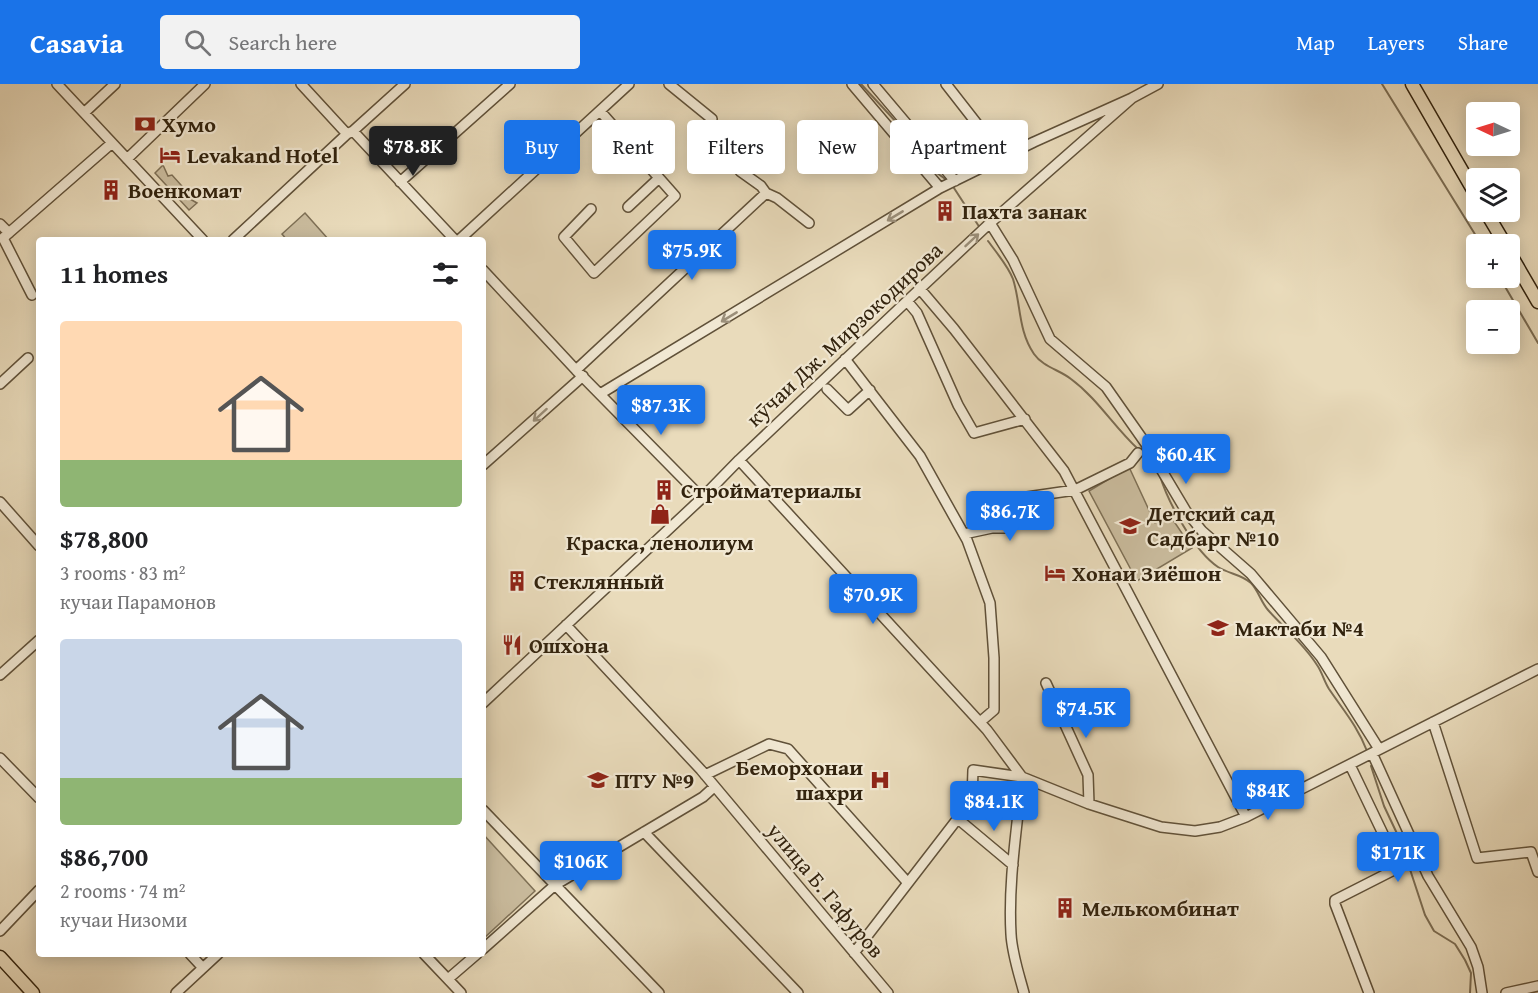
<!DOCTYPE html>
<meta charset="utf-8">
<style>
body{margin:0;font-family:"Gentium Book Plus",serif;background:#f2f2f2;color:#202124;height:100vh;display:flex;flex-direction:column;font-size:22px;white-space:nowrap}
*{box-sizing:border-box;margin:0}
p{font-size:20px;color:#757577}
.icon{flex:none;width:33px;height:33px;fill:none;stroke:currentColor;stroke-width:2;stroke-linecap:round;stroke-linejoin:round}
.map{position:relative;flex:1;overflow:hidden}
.panel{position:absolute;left:36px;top:153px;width:450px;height:720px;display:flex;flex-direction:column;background:#fff;border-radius:6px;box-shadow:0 3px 15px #0003}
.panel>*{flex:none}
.hud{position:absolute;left:504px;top:36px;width:570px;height:54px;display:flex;gap:12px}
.needle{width:39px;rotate:274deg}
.tools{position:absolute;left:1466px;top:18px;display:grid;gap:12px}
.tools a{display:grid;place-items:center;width:54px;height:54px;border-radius:6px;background:#fff;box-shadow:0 3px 15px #0003;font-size:30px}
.price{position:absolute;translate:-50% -51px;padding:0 14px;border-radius:6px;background:#1a73e8;color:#fff;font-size:20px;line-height:39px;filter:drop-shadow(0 2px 3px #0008)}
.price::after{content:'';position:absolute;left:50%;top:36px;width:18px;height:14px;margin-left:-9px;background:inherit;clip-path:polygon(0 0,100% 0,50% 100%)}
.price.active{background:#222;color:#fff}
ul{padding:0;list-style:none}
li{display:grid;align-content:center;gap:12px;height:318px;padding:0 24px}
li span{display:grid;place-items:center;height:186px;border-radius:6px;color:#555}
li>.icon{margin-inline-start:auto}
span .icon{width:108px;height:108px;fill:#fffc;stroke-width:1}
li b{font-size:26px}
h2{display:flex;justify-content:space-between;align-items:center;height:72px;padding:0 24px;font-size:26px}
.tag{padding:0 21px;border-radius:6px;background:#fff;box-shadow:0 3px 15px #0003;font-size:21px;line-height:54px}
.tag.active{background:#1a73e8;color:#fff}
header{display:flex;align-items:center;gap:36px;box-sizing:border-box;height:84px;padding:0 30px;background:#1a73e8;color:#fff}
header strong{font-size:28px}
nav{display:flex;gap:33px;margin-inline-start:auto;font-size:21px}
.search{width:420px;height:54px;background:#f2f2f2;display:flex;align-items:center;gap:15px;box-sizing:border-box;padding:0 21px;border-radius:6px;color:#757577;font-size:22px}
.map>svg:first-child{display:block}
.green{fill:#cabc9e;stroke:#7e7056;stroke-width:1.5}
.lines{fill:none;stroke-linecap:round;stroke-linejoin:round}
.stream{stroke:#7b6c52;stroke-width:2}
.minor-casing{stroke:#605139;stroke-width:12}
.major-casing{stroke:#32230e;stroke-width:15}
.minor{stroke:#f1e8d3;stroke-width:9}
.major{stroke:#e9dbbb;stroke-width:12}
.oneway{stroke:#9b8f7a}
.labels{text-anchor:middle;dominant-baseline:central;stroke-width:4.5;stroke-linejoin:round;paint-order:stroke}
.poi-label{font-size:22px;font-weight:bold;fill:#32230e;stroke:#f1e8d3;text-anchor:start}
.street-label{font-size:22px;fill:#32230e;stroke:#f1e8d3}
</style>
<header>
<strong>Casavia</strong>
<div class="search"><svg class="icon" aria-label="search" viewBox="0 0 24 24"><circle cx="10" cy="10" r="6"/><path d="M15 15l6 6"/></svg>Search here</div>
<nav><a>Map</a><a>Layers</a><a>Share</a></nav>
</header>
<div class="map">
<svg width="1538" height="909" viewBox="0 0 1538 909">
<rect width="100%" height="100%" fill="#e9dbbb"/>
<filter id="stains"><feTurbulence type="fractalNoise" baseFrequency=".00333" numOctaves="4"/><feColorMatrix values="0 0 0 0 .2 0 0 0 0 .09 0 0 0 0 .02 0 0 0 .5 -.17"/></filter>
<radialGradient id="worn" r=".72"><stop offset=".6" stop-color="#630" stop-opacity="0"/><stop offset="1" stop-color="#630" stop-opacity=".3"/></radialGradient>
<path class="green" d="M 163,81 L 168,92 L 172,91 L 190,111 L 190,115 L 197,119 L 189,126 L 155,89 Z
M 305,129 L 329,156 L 287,156 L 282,150 Z
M 1129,383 L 1155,439 L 1171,433 L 1192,464 L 1137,497 L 1089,407 Z
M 483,750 L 535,807 L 483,855 Z"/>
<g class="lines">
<path class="stream" d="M 861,0 L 911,54 L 923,77
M 1382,0 L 1481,160
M 926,81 L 948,97
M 952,101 L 980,144
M 988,157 C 996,168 1008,182 1013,195 C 1021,220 1018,247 1034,270 C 1043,283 1060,286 1071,295 C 1098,315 1114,343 1138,365
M 1500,194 L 1538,259
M 1160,392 C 1168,418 1194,467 1218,483 C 1229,490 1241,490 1251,499 C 1258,506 1261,518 1268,526 C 1284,544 1304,560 1317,581 C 1322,588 1324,597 1329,605 C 1344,627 1358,643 1367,667
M 1371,682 L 1384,722 L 1401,758 L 1425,831 L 1434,847 L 1455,860 L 1465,876 L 1471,889 L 1470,909"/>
<g class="minor-casing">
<path id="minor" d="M 57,0 L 203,156
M 301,0 L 347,50
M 669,0 L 712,35
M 852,0 L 940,104
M 873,0 L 955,97
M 946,0 L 985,50
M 84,29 L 115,0
M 353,47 L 455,156
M 127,75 L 205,0
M 740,87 L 761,102 L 766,109
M 400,98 L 510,0
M 628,123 L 659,94
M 591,125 L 564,153 L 594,189 L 675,112 L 600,27
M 990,139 L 1013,176 L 1050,255 L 1106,303 L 1146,360 L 1186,427 L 1202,447 L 1251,490 L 1321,573 L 1379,665
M 0,140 L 9,149
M 233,156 L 347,50 L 353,47 L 405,0
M 459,156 L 629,0
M 483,186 L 576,286 L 702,414
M 920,205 L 954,245 L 1064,387 L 1246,733
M 32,211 L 3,154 L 112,59
M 907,217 L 917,229 L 958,321 L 974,349 L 1025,335
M 845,275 L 920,372 L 967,456 L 990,519 L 994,574 L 994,626 L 980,638
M 576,286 L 766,109 L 777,114 L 809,139
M 0,300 L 28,274
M 827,305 L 848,326 L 870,306
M 600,310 L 940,104 L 1034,58 L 1132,14 L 1158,0
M 739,376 L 987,646 L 1022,693 C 1017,745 1008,798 1011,850 C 1012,870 1019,890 1024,909
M 483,381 L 583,292
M 0,418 L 39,462
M 964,450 L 992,444 L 1010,444 L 1020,414 L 1075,406 L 1130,379 L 1138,369
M 566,541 L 701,686 L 888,909
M 0,591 L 39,556
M 1046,599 L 1088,691 L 1089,720
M 483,619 L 702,414 L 739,376 L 907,217 L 990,139 L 1132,14
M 1433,638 L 1477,774 L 1531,768 L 1538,788
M 1372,669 L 1428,792 L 1471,863 L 1478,883 L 1482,909
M 0,674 L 39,714
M 1350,681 L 1396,777 L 1397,782 L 1394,786 L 1335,816 L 1335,820 L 1369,909
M 705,691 L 769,660 L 788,665 L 908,799
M 483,726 L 659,909
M 958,735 L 1013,781
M 644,748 L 798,909
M 0,847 L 39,806
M 483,865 L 555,801 L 703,713 L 714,703
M 854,869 L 972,716 L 973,686 L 1022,693 L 1089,720 L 1161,743 L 1195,747 L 1220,743 L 1246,733 L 1538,585
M 190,870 L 203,884
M 424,870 L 461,909
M 448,895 L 477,870
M 176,909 L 218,870
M 1506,909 L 1538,902"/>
</g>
<g class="major-casing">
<path id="major" d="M 1412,0 L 1476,111
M 1486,128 L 1505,160
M 1509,168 L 1538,218
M 0,873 L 33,909"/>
</g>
<use href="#minor" class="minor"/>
<use href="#major" class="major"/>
</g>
<defs><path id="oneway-shaft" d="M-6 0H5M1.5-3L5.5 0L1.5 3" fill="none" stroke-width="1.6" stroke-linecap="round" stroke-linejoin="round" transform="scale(1.5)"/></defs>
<g class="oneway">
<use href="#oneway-shaft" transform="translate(895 132) rotate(149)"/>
<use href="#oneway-shaft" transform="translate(972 156) rotate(-43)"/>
<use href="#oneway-shaft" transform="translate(729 233) rotate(149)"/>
<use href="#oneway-shaft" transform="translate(540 331) rotate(138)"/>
</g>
<defs>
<g id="bank-bare" transform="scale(1.62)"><path d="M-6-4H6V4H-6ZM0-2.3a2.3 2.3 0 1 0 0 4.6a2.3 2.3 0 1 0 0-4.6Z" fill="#8f2418" stroke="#f1e8d3" stroke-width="2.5" paint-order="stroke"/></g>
<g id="hotel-bare" transform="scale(1.62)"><path d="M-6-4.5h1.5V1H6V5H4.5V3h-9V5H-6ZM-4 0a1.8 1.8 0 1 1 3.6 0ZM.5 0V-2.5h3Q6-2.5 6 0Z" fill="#8f2418" stroke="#f1e8d3" stroke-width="2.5" paint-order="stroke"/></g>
<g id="building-bare" transform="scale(1.62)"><path d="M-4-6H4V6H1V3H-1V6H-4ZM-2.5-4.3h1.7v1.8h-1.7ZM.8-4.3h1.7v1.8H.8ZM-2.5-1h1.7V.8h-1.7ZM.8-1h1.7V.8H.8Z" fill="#8f2418" stroke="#f1e8d3" stroke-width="2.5" paint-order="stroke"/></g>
<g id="shop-bare" transform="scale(1.62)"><path d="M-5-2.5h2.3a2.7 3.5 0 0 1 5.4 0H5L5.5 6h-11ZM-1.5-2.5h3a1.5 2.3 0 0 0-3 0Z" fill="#8f2418" stroke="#f1e8d3" stroke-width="2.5" paint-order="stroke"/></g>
<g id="school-bare" transform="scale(1.62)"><path d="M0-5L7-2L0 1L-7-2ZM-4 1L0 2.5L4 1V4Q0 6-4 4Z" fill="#8f2418" stroke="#f1e8d3" stroke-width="2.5" paint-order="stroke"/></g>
<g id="restaurant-bare" transform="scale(1.62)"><path d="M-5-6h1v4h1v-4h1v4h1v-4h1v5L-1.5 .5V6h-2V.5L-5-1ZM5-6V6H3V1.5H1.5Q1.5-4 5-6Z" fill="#8f2418" stroke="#f1e8d3" stroke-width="2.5" paint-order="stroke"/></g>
<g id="university-bare" transform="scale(1.62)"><path d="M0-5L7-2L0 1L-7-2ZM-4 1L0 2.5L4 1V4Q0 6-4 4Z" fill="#8f2418" stroke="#f1e8d3" stroke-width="2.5" paint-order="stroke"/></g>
<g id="hospital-bare" transform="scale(1.62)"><path d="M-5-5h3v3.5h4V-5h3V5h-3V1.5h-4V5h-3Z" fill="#8f2418" stroke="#f1e8d3" stroke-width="2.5" paint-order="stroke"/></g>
</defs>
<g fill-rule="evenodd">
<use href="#bank-bare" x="145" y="40"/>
<use href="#hotel-bare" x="170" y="71"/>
<use href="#building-bare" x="111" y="106"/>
<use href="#building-bare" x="945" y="127"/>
<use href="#building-bare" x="664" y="406"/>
<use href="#shop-bare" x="660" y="430"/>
<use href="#school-bare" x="1130" y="442"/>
<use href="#hotel-bare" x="1055" y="489"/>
<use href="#building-bare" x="517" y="497"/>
<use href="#school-bare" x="1218" y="544"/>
<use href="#restaurant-bare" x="512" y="561"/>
<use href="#university-bare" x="598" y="696"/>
<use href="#hospital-bare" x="880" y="696"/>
<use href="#building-bare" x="1065" y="824"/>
</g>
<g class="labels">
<g class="poi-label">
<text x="162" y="40">Хумо</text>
<text x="187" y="71">Levakand Hotel</text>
<text x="128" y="106">Военкомат</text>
<text x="962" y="127">Пахта занак</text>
<text x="681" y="406">Стройматериалы</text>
<text x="1147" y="429">Детский сад<tspan x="1147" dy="25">Садбарг №10</tspan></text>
<text x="660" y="458" text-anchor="middle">Краска, ленолиум</text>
<text x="1072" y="489">Хонаи Зиёшон</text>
<text x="534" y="497">Стеклянный</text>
<text x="1235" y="544">Мактаби №4</text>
<text x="529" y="561">Ошхона</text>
<text x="863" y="683" text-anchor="end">Беморхонаи<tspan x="863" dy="25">шахри</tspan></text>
<text x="615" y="696">ПТУ №9</text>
<text x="1082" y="824">Мелькомбинат</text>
</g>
<g class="street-label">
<text transform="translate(844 250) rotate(-43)">кӯчаи Дж. Мирзокодирова</text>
<text transform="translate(826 806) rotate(50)">улица Б. Гафуров</text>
</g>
</g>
<rect width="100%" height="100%" filter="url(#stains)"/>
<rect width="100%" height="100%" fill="url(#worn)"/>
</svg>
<div class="tools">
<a><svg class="needle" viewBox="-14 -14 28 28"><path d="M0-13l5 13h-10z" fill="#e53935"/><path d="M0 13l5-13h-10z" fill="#757577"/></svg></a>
<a><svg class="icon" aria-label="layers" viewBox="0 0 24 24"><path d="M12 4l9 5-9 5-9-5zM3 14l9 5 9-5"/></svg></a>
<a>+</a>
<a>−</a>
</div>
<b class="price active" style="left:413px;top:93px">$78.8K</b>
<b class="price" style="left:692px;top:197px">$75.9K</b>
<b class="price" style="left:661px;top:352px">$87.3K</b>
<b class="price" style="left:1186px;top:401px">$60.4K</b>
<b class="price" style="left:1010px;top:458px">$86.7K</b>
<b class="price" style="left:873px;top:541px">$70.9K</b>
<b class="price" style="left:1086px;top:655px">$74.5K</b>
<b class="price" style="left:1268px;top:737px">$84K</b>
<b class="price" style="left:994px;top:748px">$84.1K</b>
<b class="price" style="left:1398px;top:799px">$171K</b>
<b class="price" style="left:581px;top:808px">$106K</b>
<div class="hud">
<a class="tag active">Buy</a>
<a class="tag">Rent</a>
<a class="tag">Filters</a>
<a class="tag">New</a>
<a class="tag">Apartment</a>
</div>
<section class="panel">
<h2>11 homes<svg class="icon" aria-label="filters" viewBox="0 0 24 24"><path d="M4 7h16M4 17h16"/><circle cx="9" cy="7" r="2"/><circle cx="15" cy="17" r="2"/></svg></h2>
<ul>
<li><span style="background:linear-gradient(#ffd9b3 75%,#8fb573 0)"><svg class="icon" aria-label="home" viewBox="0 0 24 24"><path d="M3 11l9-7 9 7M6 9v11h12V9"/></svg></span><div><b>$78,800</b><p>3 rooms · 83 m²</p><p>кучаи Парамонов</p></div></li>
<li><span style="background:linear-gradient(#c9d6e8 75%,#8fb573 0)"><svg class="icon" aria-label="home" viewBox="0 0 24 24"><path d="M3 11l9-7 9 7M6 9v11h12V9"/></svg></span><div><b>$86,700</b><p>2 rooms · 74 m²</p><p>кучаи Низоми</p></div></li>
</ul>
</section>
</div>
